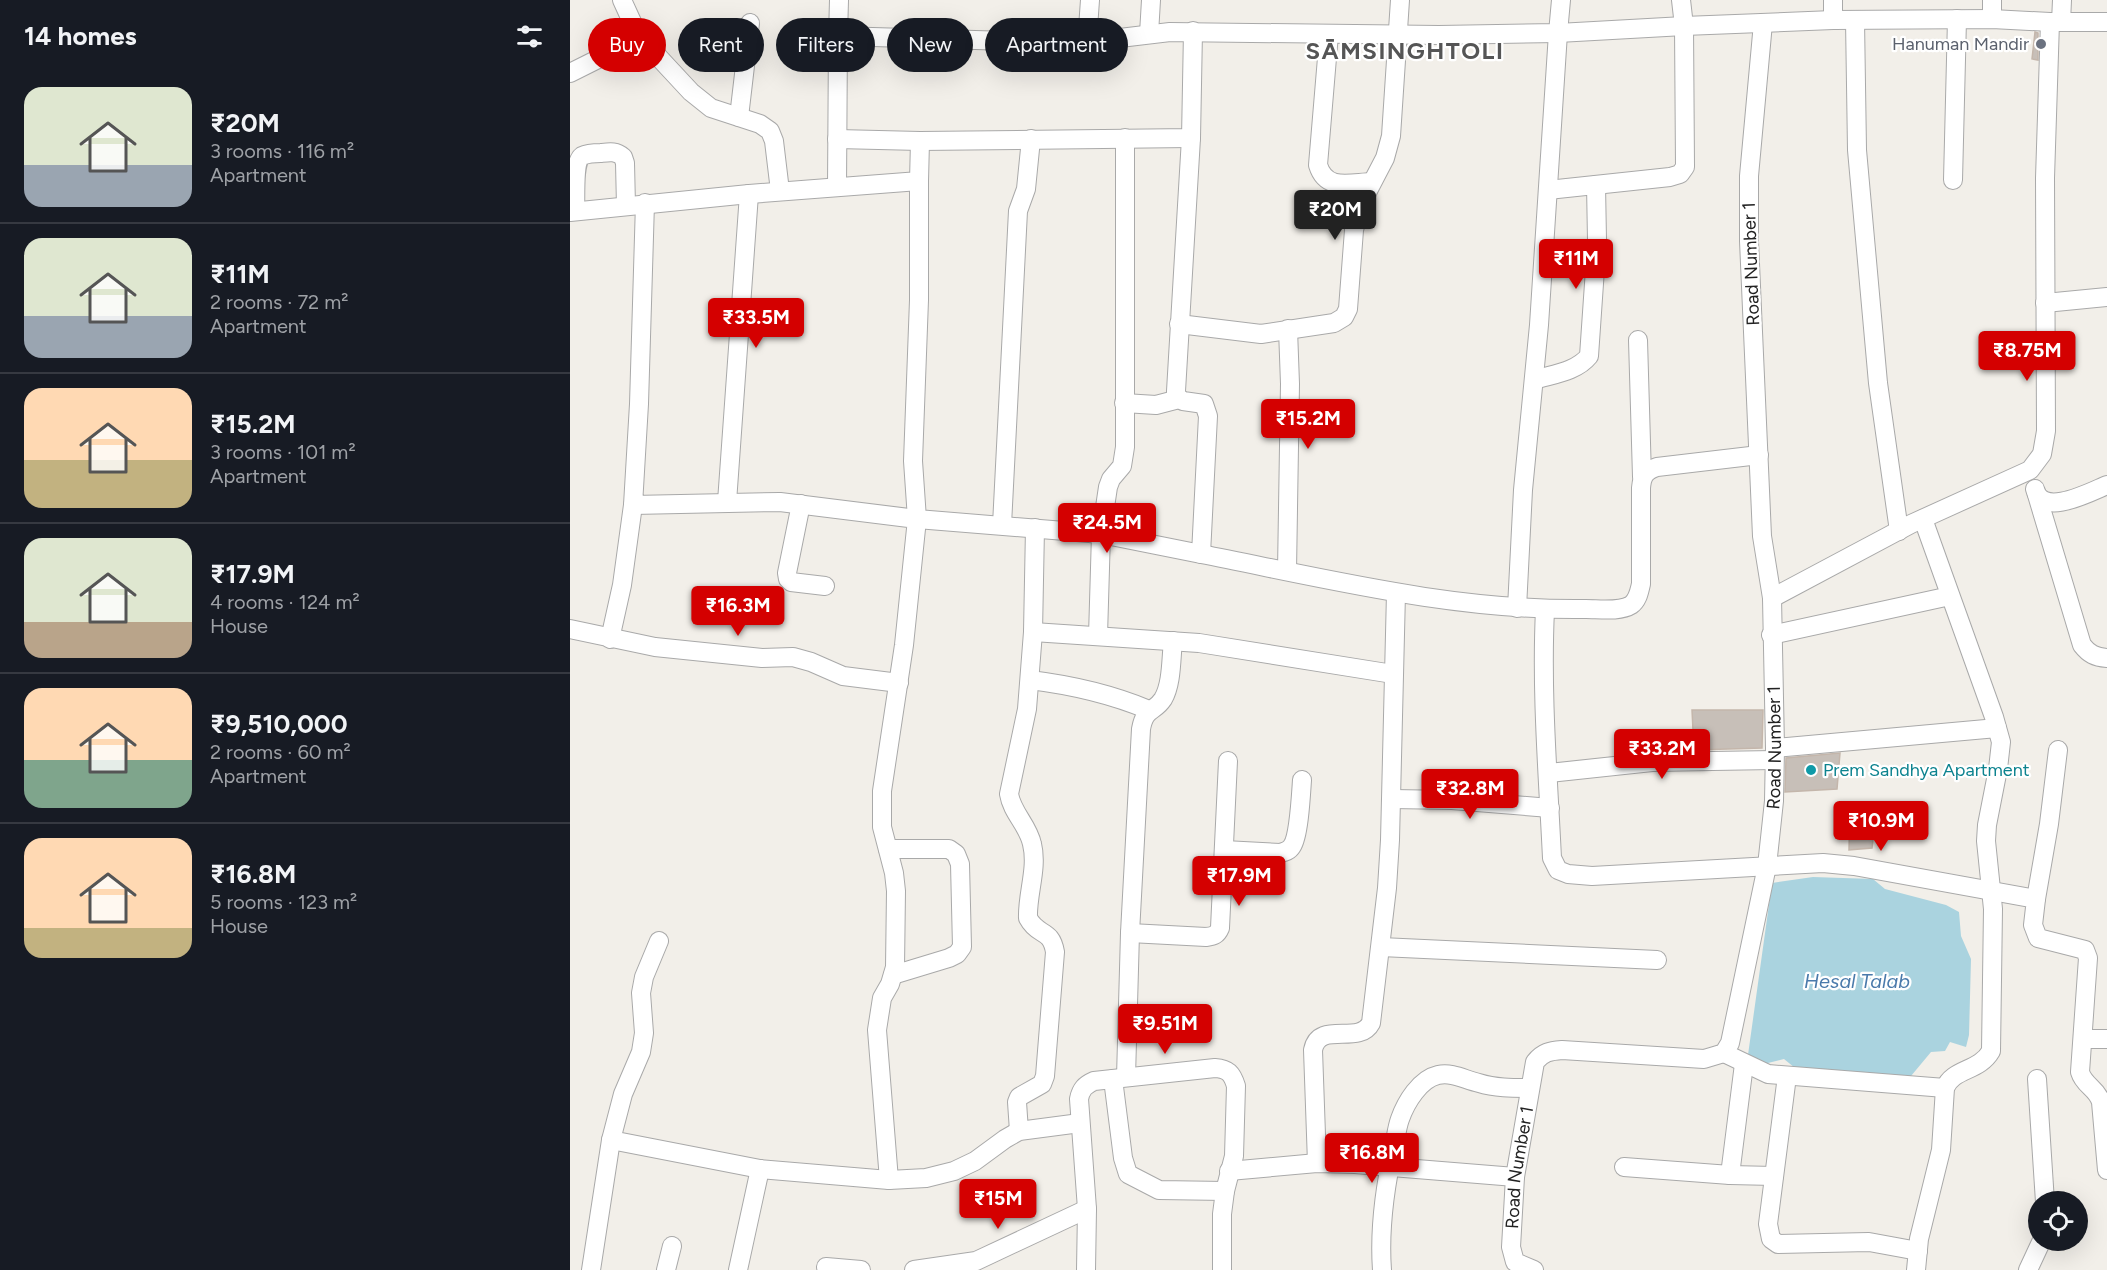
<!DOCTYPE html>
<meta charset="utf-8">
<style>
body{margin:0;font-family:Figtree,sans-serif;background:#20242c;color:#f1f3f6;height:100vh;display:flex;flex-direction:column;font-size:22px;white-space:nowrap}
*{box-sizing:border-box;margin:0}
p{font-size:20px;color:#9ea1a6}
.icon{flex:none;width:33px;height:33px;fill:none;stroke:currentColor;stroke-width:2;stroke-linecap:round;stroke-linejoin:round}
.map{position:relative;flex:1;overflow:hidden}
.sheet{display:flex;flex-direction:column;background:#171b24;width:570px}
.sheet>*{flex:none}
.top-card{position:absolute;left:18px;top:18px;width:570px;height:54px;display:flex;gap:12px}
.tools{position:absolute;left:1458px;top:1191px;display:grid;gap:12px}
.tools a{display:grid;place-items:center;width:60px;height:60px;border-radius:50%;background:#171b24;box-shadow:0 6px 24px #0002;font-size:30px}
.price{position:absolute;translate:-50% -51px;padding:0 14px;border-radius:6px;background:#d40000;color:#fff;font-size:20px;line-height:39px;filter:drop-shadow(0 2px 3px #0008)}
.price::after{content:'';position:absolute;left:50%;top:36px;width:18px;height:14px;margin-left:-9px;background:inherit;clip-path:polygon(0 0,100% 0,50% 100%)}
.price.active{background:#222;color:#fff}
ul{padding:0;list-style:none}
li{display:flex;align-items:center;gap:18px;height:150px;padding:0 24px}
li+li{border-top:2px solid #363941}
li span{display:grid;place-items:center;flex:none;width:168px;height:120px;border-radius:18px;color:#555}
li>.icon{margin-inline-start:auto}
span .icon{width:72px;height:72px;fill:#fffc;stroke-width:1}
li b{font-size:26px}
h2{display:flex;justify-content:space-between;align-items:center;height:72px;padding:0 24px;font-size:26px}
.pill{padding:0 21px;border-radius:27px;background:#171b24;box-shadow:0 6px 24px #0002;font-size:21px;line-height:54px}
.pill.active{background:#d40000;color:#fff}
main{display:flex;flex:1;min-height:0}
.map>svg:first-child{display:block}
.water{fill:#aad3df}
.building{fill:#c7bfb8;stroke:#c4b6ab;stroke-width:1.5}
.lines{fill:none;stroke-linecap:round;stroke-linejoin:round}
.minor-casing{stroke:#a9a9a9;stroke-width:20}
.minor{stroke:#fff;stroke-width:18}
.worship-dot{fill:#6b7280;stroke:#fff;stroke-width:2}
.culture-dot{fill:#0f9aa8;stroke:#fff;stroke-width:2}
.labels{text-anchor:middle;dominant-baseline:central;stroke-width:4.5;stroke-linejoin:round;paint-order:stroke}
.worship-label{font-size:18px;fill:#5b616d;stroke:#fff;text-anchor:end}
.street-label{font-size:18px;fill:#222;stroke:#fff}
.culture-label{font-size:18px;fill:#0d838f;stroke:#fff;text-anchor:start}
.water-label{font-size:20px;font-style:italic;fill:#4a7aab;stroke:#fff}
.district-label{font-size:24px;font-weight:bold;letter-spacing:1.5px;fill:#555;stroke:#fff}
</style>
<main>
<section class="sheet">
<h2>14 homes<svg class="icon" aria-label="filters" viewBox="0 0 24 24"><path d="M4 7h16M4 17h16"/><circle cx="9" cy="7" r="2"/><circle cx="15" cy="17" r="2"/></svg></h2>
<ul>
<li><span style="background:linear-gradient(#dfe7d0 65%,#9aa5b1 0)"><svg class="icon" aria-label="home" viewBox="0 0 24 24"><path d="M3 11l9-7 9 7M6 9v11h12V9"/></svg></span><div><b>₹20M</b><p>3 rooms · 116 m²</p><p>Apartment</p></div></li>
<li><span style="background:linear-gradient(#dfe7d0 65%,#9aa5b1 0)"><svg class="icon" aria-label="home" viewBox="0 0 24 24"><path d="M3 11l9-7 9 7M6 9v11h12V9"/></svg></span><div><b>₹11M</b><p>2 rooms · 72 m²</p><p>Apartment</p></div></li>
<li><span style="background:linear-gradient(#ffd9b3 60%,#c2b280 0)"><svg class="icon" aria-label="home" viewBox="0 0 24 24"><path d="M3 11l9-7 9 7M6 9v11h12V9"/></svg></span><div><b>₹15.2M</b><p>3 rooms · 101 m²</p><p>Apartment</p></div></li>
<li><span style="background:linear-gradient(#dfe7d0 70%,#b9a48a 0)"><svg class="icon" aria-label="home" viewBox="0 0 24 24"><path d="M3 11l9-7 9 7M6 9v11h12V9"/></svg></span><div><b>₹17.9M</b><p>4 rooms · 124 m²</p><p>House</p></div></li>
<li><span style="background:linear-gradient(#ffd9b3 60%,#7fa58c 0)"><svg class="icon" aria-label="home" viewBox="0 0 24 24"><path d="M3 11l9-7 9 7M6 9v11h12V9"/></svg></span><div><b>₹9,510,000</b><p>2 rooms · 60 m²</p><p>Apartment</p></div></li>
<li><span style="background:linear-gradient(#ffd9b3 75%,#c2b280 0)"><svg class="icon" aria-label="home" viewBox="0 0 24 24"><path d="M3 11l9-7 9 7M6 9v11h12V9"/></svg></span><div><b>₹16.8M</b><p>5 rooms · 123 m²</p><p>House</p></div></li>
</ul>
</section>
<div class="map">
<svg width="1537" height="1270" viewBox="0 0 1537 1270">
<rect width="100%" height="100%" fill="#f2efe9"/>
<path class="water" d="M 1243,877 L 1303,879 L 1315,889 L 1376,905 L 1389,912 L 1391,936 L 1401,959 L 1399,1035 L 1396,1047 L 1380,1042 L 1375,1051 L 1361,1052 L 1336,1082 L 1230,1072 L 1214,1059 L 1194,1064 L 1178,1055 L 1202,883 Z"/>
<path class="building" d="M 1465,32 L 1468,33 L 1468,60 L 1462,59 Z
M 1122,710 L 1193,710 L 1192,748 L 1124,750 Z
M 1270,753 L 1267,789 L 1215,792 L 1216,758 Z
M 1280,804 L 1307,804 L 1302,848 L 1279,850 Z"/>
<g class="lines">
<g class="minor-casing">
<g id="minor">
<path d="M 52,0 L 68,35 L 121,92 L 141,108 L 190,124 L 200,131 L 204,141 L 210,191"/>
<path d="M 269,0 L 268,36 L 508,43 L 600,32 L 869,35 L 988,33 L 1114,26 L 1263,20 L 1422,19 L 1480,22 L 1537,22"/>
<path d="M 1422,0 L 1422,19"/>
<path d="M 1263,20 L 1263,0"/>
<path d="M 1285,20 L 1287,150 L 1308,383 L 1329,531"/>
<path d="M 1491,22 L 1492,0"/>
<path d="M 579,34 L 581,0"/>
<path d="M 759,34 L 748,165 C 756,191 779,183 801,182"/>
<path d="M 517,42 L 520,0"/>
<path d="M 0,73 L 28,59 L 68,35"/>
<path d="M 169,117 L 180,23"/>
<path d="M 267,139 L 350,141 L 621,138 L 623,31"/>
<path d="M 1383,180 L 1387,19"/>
<path d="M 349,181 L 349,300 L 343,461 L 347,519 L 531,534 L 631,554 L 638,416 L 634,404 L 613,401 L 606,396 L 606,391 L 621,138"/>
<path d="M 267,187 L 268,36"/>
<path d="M 978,190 L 1100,177 L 1110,174 L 1115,167 L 1114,26 L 1111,0"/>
<path d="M 75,203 L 69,404 L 63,505 L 210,502 L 347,519 L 334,645 L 312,791 L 312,827 L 324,873 L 326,891 L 325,967 L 320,984 L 312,998 L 307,1030 L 319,1180"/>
<path d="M 5,211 C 6,200 3,162 12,156 C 18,153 25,153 31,153 C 40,152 46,151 53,157 L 55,163 L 56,206"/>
<path d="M 0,212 L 179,194 L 349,181 L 350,141"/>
<path d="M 1475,303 L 1537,297"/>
<path d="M 609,324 L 691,334 L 764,323 L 774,317 L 778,309 L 784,230 L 791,204 L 815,158 L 821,136 L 830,0"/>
<path d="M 1068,340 L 1072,477"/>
<path d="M 964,380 C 983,374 1006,372 1019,356 L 1027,240 L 1026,185"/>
<path d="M 554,403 L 586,405 L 609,399"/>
<path d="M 1465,489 C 1472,518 1520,492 1537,485"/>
<path d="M 1467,495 L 1512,645 C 1519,654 1525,657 1537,658"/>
<path d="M 157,502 L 179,194"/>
<path d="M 231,504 L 217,573 L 218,579 L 221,582 L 255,586"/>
<path d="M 432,525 L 448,211 L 456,189 L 461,139"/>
<path d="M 631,554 C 758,579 885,611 1016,609 C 1029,609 1050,612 1061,605 C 1068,600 1069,592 1071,584 L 1071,488 C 1072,476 1075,471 1087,467 L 1189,455"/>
<path d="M 717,571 L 720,384 L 718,329"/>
<path d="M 1202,598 L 1341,524 L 1460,470 L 1472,454 L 1476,431 L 1475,178 L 1480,22"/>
<path d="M 947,608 L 953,490 L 969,325 L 988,33 L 991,0"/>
<path d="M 975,610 C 971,692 978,775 982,858 L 988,870 L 998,874 L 1022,876 L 1253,863 L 1284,866 L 1466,899 L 1463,925 L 1468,938 L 1515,950 L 1518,958 L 1510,1072 C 1514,1086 1527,1088 1531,1102 L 1537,1170"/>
<path d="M 0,629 L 85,647 L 192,658 L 223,657 L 241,662 L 273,676 L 329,683"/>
<path d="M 463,632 L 629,643 L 823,674"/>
<path d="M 1201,635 L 1380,596"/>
<path d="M 528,636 L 531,534 L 538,487 L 541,479 L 552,466 L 555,447 L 555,138"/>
<path d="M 40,639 L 52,585 L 63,505"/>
<path d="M 460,680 C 501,685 541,694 579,710"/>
<path d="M 1205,748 L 1427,728"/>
<path d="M 979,773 L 1082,762 L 1204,760"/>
<path d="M 822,799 L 882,800 L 980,808"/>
<path d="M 318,849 L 379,849 L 386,854 L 390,864 L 392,947 L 387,954 L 379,958 L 323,975"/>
<path d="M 654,850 L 710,853 C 715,852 719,851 722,846 C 729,836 731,794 732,780"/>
<path d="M 1466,899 L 1479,824 L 1488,750"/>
<path d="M 560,933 L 636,937 C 644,936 647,935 650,928 L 658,761"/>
<path d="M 811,947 L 1087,960"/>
<path d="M 1513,1039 L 1537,1039"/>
<path d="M 1154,1053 L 1198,1074 L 1375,1088"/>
<path d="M 1217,1076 L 1198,1224 L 1201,1239 L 1208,1244 L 1299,1242 L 1348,1251"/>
<path d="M 556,1077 L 560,933 L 571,729 C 575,707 584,713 593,699 C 602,684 601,658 603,641"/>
<path d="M 543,1079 L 553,1158 L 558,1174 L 589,1190 L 655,1191"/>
<path d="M 1467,1079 L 1475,1202"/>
<path d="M 449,1131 L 447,1102 L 449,1097 L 472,1084 L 475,1076 L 485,952 C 481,928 468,937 458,918 C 457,894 468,868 462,844 C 458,825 442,813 439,794 L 457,709 L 463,632 L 465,528"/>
<path d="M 41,1140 L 190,1169 L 319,1180 L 356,1178 L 384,1171 L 405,1161 L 435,1139 L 449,1131 L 510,1123"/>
<path d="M 747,1163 L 743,1050 C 749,1020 789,1046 801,1023 L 817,888 L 820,840 L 826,593"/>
<path d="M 1054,1167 L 1160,1175 L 1204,1176"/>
<path d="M 659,1171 L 747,1163 L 785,1164 L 945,1177"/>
<path d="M 1160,1175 L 1174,1064"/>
<path d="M 256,1267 L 291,1270"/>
<path d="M 21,1270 L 41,1140 L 53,1094 L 71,1052 L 74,1033 L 71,993 L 74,977 L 89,941"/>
<path d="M 96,1270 L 102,1246"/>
<path d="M 168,1270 L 190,1169"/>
<path d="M 344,1270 L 406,1261 L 517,1209"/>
<path d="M 516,1270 L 517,1209 L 509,1099 C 511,1089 515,1085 524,1081 L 645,1068 C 658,1069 662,1073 666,1086 L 664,1156 L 655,1191 L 652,1214 L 652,1270"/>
<path d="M 812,1270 C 809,1229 815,1186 824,1146 C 826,1137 827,1127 830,1119 C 836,1102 850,1079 868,1075 C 883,1072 895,1080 909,1083 C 925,1088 942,1088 959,1088"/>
<path id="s1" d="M 964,1270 L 945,1262 L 941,1247 L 945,1177 L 965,1062 C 973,1052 980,1051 992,1050 L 1134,1059 L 1154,1053 L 1160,1043 L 1197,866 L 1204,801 L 1205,748 L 1202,598 L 1192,536 L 1179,241 L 1179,176 L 1193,23"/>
<path d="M 1346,1270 L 1349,1239 L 1371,1150 L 1375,1088 C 1383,1068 1409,1072 1421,1051 L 1423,909 L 1416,841 L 1417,825 L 1428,769 L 1431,742 L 1424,717 L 1353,519"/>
<path d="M 1458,1270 L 1472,1240"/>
</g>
</g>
<use href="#minor" class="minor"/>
</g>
<circle class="worship-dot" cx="1471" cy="44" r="6"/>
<circle class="culture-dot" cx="1241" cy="770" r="6"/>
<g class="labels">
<g class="worship-label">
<text x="1459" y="44">Hanuman Mandir</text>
</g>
<g class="street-label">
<text transform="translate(1181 264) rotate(-92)">Road Number 1</text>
<text stroke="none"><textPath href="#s1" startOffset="728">Road Number 1</textPath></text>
<text stroke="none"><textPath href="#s1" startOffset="116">Road Number 1</textPath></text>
</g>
<g class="culture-label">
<text x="1253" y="770">Prem Sandhya Apartment</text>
</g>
<g class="water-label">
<text x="1287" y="981">Hesal Talab</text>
</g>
<g class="district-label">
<text x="835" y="50">SĀMSINGHTOLI</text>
</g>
</g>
</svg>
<div class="tools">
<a><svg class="icon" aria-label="locate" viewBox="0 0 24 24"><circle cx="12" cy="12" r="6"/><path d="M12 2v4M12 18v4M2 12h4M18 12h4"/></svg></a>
</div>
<b class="price active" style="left:765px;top:241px">₹20M</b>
<b class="price" style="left:1006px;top:290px">₹11M</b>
<b class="price" style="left:186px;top:349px">₹33.5M</b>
<b class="price" style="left:1457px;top:382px">₹8.75M</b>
<b class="price" style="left:738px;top:450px">₹15.2M</b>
<b class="price" style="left:537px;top:554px">₹24.5M</b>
<b class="price" style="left:168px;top:637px">₹16.3M</b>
<b class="price" style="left:1092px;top:780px">₹33.2M</b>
<b class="price" style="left:900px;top:820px">₹32.8M</b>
<b class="price" style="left:1311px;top:852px">₹10.9M</b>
<b class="price" style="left:669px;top:907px">₹17.9M</b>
<b class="price" style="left:595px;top:1055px">₹9.51M</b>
<b class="price" style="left:802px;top:1184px">₹16.8M</b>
<b class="price" style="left:428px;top:1230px">₹15M</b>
<div class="top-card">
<a class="pill active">Buy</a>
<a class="pill">Rent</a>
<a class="pill">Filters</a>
<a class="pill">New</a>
<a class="pill">Apartment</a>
</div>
</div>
</main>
